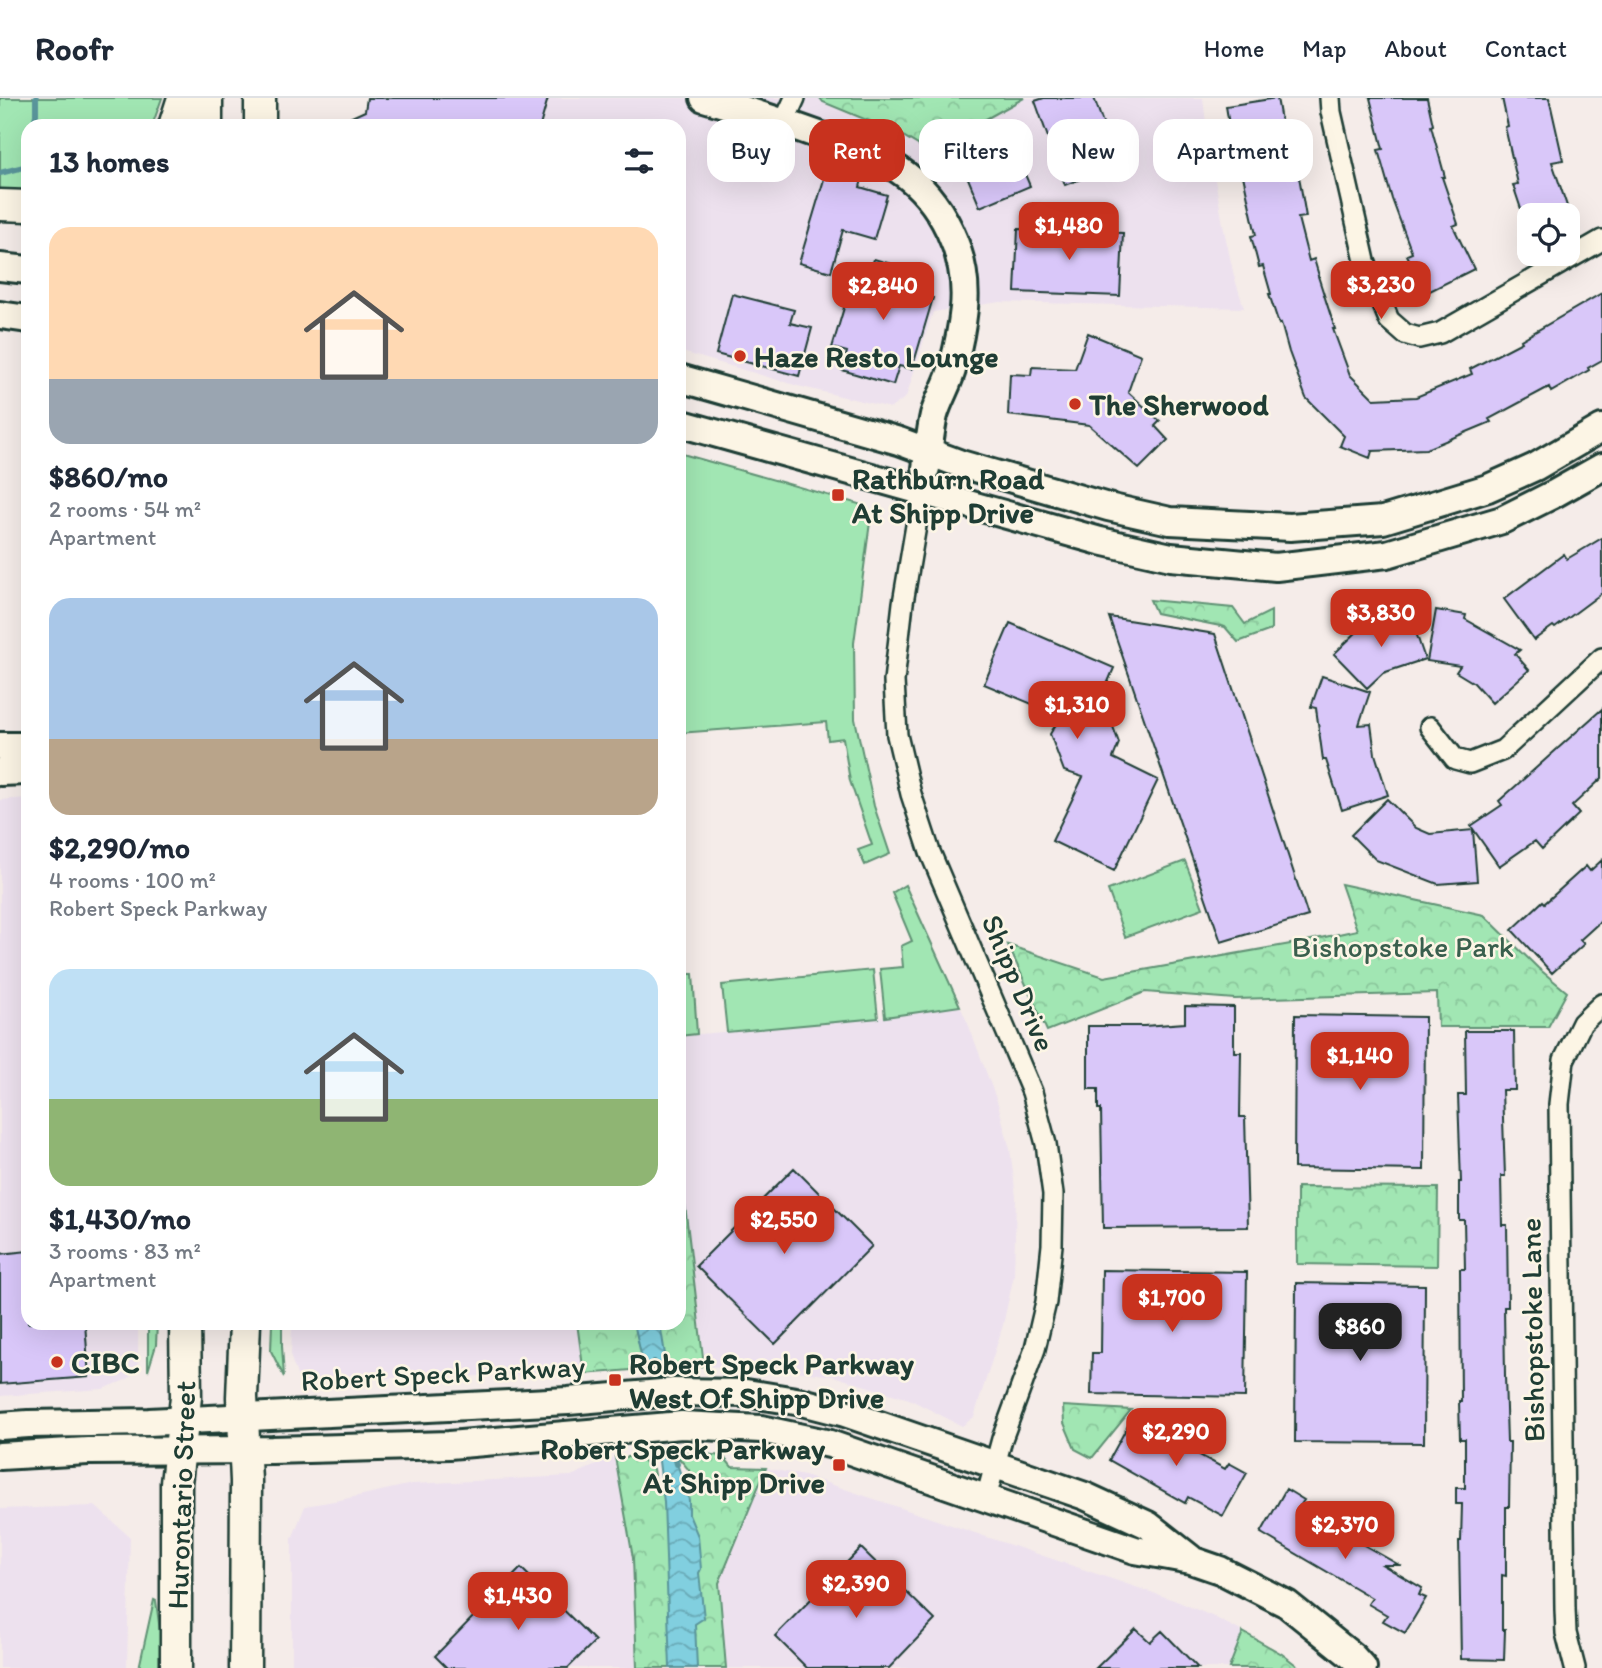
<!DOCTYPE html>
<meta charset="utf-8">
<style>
body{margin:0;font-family:Itim,sans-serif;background:#f2f2f3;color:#1f2937;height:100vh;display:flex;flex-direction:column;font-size:26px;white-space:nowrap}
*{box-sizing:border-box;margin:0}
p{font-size:23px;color:#747a83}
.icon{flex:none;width:38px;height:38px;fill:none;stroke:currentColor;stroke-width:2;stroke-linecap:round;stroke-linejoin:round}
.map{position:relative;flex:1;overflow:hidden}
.sheet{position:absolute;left:21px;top:21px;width:665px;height:1211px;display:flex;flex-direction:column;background:#fff;border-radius:21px;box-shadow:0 7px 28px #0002}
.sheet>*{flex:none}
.top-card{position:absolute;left:707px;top:21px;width:665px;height:63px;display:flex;gap:14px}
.fabs{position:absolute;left:1517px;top:105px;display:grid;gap:14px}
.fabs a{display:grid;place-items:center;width:63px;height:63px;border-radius:14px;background:#fff;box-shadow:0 7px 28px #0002;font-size:35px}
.price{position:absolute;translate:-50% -60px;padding:0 16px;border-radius:14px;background:#c8321e;color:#fff;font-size:23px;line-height:46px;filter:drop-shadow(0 2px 4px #0008)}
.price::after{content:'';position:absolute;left:50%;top:42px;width:21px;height:16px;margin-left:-10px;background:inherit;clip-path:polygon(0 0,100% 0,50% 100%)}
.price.on{background:#222;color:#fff}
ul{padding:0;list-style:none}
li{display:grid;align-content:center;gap:14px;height:371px;padding:0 28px}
li span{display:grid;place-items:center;height:217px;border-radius:21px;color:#555}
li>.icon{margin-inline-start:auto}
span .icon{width:126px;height:126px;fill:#fffc;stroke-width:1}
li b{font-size:30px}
h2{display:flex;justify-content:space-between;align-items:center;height:84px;padding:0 28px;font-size:30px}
.chip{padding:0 24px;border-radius:21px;background:#fff;box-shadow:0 7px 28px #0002;font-size:24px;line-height:63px}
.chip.on{background:#c8321e;color:#fff}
header{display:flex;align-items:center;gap:42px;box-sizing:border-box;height:98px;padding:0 35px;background:#fff;border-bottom:2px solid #e0e1e3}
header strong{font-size:33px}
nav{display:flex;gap:38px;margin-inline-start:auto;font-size:24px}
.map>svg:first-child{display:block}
.built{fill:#ede1ee}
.grass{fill:#a1e6b3;stroke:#609274;stroke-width:2}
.forest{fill:url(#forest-crowns);stroke:#609274;stroke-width:2}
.water{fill:url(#water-waves);stroke:#5a959b;stroke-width:2}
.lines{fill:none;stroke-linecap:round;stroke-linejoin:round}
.stream{stroke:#5a959b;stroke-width:6}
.building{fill:#d9c7f9;stroke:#1f3d34;stroke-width:2}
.street-casing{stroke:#1f3d34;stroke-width:24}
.secondary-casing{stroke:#1f3d34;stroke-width:32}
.primary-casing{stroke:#1f3d34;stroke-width:35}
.street{stroke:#fcf5e5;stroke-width:19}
.secondary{stroke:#fcf5e5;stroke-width:26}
.primary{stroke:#fcf5e5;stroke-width:30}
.poi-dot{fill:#c8321e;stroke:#fcf5e5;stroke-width:2.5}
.labels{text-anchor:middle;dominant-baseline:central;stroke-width:5;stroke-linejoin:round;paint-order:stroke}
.poi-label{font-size:30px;font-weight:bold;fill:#1f3d34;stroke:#fcf5e5;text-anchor:start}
.park-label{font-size:30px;fill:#395f4d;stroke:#fcf5e5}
.street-label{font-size:30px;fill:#1f3d34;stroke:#fcf5e5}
</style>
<header>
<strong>Roofr</strong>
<nav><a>Home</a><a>Map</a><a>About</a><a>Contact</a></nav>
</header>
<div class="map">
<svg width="1602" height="1570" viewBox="0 0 1602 1570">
<defs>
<pattern id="forest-crowns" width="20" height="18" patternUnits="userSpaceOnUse" patternTransform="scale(1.75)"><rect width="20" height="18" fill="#a1e6b3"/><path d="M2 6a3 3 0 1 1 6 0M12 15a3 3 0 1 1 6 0" fill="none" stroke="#8ac69b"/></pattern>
<pattern id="water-waves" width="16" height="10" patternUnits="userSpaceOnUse" patternTransform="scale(1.75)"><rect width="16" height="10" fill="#81cfdf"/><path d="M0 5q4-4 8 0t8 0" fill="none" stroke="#69a9b6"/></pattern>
</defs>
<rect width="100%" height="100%" fill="#f5ece9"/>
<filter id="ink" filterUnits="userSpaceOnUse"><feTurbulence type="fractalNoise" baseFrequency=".0143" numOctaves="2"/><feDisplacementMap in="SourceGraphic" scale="14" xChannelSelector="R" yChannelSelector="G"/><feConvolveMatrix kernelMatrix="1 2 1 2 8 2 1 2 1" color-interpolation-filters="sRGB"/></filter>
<g filter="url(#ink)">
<path class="built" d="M 369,0 L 1203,0 L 1208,42 L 1224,132 L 1234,178 L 1244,210 L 1000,204 L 933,214 L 906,299 L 891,310 L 798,288 L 679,253 L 679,28 L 364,28 Z
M 28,700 L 28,1225 L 138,1225 L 138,1270 L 128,1281 L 103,1291 L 0,1298 L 0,702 Z
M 960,908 L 969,928 L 998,1006 L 1010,1051 L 1016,1099 L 1014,1177 L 1003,1227 L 974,1319 L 962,1328 L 909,1301 L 833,1278 L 787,1272 L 705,1268 L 679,1056 L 679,938 L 878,920 Z
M 292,1225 L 577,1225 L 584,1276 L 378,1280 L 300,1285 L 291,1260 Z
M 615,1359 L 633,1460 L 637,1570 L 292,1570 L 292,1441 L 305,1408 L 340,1402 L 412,1386 L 571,1378 Z
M 766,1370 L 809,1379 L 1174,1502 L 1214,1519 L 1243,1534 L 1229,1570 L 726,1570 L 719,1485 Z
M 95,1408 L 130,1439 L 127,1570 L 0,1570 L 0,1411 Z"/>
<path class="grass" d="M 0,0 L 162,0 L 152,28 L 28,28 L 28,93 L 0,94 Z
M 679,355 L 859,406 L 870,424 L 854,545 L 855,621 L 874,708 L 890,756 L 865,767 L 858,752 L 872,747 L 850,683 L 843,640 L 828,642 L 826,624 L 679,635 Z
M 1185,763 L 1203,810 L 1125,839 L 1108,792 Z
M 905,787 L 960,908 L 885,919 L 880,871 L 903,869 L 901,848 L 912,843 L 892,795 Z
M 679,819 L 686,876 L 693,876 L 697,936 L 679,938 Z
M 873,872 L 878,920 L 727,934 L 722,887 Z
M 148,1225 L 157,1225 L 156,1247 L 148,1273 Z
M 272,1225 L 282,1225 L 282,1248 L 284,1279 L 271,1253 Z
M 154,1502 L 156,1503 L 165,1570 L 139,1570 Z"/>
<path class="forest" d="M 820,0 L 1024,0 L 928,53 L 898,35 L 823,4 Z
M 1150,502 L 1233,510 L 1245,526 L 1271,513 L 1271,532 L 1238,544 L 1225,529 L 1156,515 Z
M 1341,786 L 1484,817 L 1538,870 L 1567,894 L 1548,929 L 1438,929 L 1437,895 L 1235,901 L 1145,894 L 1047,933 L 1008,847 L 1104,879 L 1302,844 L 1357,832 Z
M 679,1056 L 704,1268 L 667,1269 L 584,1276 L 577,1225 L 679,1225 Z
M 1297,1089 L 1438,1090 L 1437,1168 L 1297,1166 Z
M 1063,1308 L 1131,1312 L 1092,1360 L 1075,1351 L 1064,1325 Z
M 673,1353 L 723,1358 L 732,1369 L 766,1370 L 719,1485 L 726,1570 L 637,1570 L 633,1460 L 615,1359 L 639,1359 L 653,1371 L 656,1390 L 689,1386 L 689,1372 Z
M 1243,1534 L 1282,1556 L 1300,1570 L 1229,1570 Z"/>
<path class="water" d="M 634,1225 L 660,1225 L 667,1269 L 644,1270 Z
M 673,1353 L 689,1402 L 689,1417 L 698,1438 L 701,1471 L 699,1475 L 704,1520 L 695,1526 L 697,1570 L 670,1570 L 664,1404 L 658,1355 Z"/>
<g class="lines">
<path class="stream" d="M 33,28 L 36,17 L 36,0
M 0,75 L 28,68
M 654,1264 L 659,1288
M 670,1336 L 677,1366"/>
</g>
<path class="building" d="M 367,0 L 548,0 L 540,28 L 332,28 L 365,13 Z
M 1044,0 L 1094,0 L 1118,67 L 1065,87 L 1035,3 Z
M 1277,0 L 1289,68 L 1296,66 L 1300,84 L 1306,119 L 1298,120 L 1309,163 L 1314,161 L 1319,178 L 1318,178 L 1335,231 L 1333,231 L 1350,277 L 1374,301 L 1416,299 L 1472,276 L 1470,271 L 1522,244 L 1521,242 L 1602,195 L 1602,262 L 1588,270 L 1589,272 L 1551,294 L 1549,289 L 1489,321 L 1491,324 L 1426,351 L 1372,353 L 1370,360 L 1340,348 L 1344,338 L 1306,300 L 1289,254 L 1281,225 L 1279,226 L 1269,196 L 1271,196 L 1263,168 L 1259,169 L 1251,138 L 1256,137 L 1242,73 L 1239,73 L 1231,39 L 1226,8 Z
M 1370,0 L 1427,0 L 1433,27 L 1431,28 L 1445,79 L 1442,79 L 1458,126 L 1453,128 L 1474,171 L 1426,195 L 1407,157 L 1412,155 L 1392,101 L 1378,52 L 1383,51 Z
M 1502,0 L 1549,0 L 1563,62 L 1552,64 L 1569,114 L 1561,117 L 1523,117 L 1513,87 L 1518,86 L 1505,29 L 1508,28 Z
M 1006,32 L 1030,88 L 980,109 L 957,54 Z
M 828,68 L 863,78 L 860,89 L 887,97 L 874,141 L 843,132 L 831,174 L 799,165 Z
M 1018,131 L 1123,135 L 1120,198 L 1015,194 Z
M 874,161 L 925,176 L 919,196 L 933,200 L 912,271 L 899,268 L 893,287 L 842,272 L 847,254 L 832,250 L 854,176 L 868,180 Z
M 732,196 L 794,212 L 790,225 L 812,230 L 799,278 L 716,256 Z
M 1088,235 L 1141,257 L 1128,294 L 1160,323 L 1155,328 L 1168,342 L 1139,371 L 1089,327 L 1008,317 L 1010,276 L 1031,277 L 1032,269 L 1075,271 Z
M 1602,440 L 1602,495 L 1555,530 L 1553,528 L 1534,542 L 1504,501 L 1564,456 L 1567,461 Z
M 1436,512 L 1466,517 L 1465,521 L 1520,552 L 1515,556 L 1529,572 L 1492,605 L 1474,585 L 1456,574 L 1460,568 L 1427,563 Z
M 1409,514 L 1425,561 L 1383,575 L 1367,590 L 1334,556 L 1362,529 Z
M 1109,519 L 1215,536 L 1308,818 L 1221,844 Z
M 1010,525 L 1114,570 L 1099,605 L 1108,615 L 1119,645 L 1113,660 L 1158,682 L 1114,773 L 1052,743 L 1083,679 L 1064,673 L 1050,636 L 1061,618 L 984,586 Z
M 1322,578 L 1370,594 L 1359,627 L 1371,626 L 1375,656 L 1388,697 L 1342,712 L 1326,662 L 1323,662 L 1316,610 L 1311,609 Z
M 1602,611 L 1602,680 L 1572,708 L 1579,716 L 1542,751 L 1535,743 L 1499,768 L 1471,728 L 1502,707 L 1499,703 Z
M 1387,701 L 1416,730 L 1430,736 L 1473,732 L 1477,783 L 1438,786 L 1376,762 L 1351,737 Z
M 1602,762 L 1602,822 L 1580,842 L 1584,846 L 1552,875 L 1512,832 L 1543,803 L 1545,805 L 1586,768 L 1590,773 Z
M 1185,908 L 1234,909 L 1234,954 L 1241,954 L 1240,1019 L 1245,1019 L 1248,1129 L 1103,1130 L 1101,1011 L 1098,1011 L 1098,991 L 1088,991 L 1088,928 L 1144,928 L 1185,925 Z
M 1295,917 L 1425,919 L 1424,1072 L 1294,1070 Z
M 1465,933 L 1514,933 L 1515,992 L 1502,992 L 1505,1078 L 1501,1078 L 1502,1127 L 1507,1127 L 1508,1209 L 1504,1209 L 1505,1278 L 1507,1344 L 1510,1344 L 1509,1409 L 1506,1409 L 1506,1478 L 1502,1477 L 1502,1532 L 1505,1532 L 1504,1562 L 1461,1561 L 1459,1443 L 1461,1443 L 1462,1406 L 1456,1406 L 1456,1390 L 1465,1390 L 1465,1341 L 1460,1341 L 1459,1303 L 1461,1303 L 1460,1171 L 1465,1171 L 1464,1122 L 1459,1122 L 1459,1084 L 1461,1084 L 1458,997 L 1466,997 Z
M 794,1070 L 872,1148 L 775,1246 L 696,1168 Z
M 28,1153 L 28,1225 L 85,1225 L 89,1279 L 0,1286 L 0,1156 Z
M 1102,1172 L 1247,1174 L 1245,1299 L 1091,1296 L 1092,1255 L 1101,1255 Z
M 1296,1185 L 1425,1187 L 1424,1345 L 1295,1344 Z
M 1132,1320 L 1225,1371 L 1229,1365 L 1247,1375 L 1223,1418 L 1188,1399 L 1185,1405 L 1109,1362 Z
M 1286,1391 L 1304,1402 L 1299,1410 L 1399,1467 L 1383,1467 L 1422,1490 L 1419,1497 L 1426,1500 L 1405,1535 L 1383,1523 L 1387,1517 L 1368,1506 L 1372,1500 L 1261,1435 Z
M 861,1450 L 935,1522 L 889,1570 L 807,1570 L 775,1538 Z
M 521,1470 L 595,1543 L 568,1570 L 447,1570 L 435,1558 Z
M 1136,1531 L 1150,1544 L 1162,1533 L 1198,1570 L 1096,1570 Z"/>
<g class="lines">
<g class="street-casing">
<path id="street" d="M 1330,0 L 1331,14 L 1365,163 L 1389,222 L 1405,236 L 1419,240 L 1440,235 L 1602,142
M 784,24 L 795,0
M 922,392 L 903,505 L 894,583 L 897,637 L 911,696 L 930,754 L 1032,994 L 1046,1046 L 1053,1096 L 1052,1147 L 1046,1204 L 1035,1251 L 1002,1341 L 986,1400
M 1430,629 L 1455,661 L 1470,665 L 1503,652 L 1602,560
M 1575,1570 L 1566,1535 L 1565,1511 L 1559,1006 L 1564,962 L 1582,925 L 1602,906"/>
</g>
<g class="secondary-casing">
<path id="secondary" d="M 704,0 C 749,13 792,27 836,43 C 857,51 880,59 899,72 C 942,101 969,158 964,210 C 962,229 958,249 953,268 C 949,285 939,300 934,317 C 930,334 929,353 926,370
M 0,169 L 28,172
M 0,217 L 28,221
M 679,280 L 899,343 L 961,366 L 1108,409 L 1170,423 L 1290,429 L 1383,422 L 1488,390 L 1535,369 L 1602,330
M 679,325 L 1100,443 L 1171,459 L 1276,469 L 1387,456 L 1502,422 L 1554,396 L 1602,369
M 0,648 L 28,648
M 0,674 L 28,673
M 0,1328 L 28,1326 L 149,1324 L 568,1303 L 673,1294 L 746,1295 L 802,1304 L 845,1315 L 1085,1398 L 1148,1427 L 1190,1460
M 0,1358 L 88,1353 L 272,1352 L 449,1347 L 682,1327 L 761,1331 L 830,1346 L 1135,1452 L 1191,1462 L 1220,1472 L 1287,1506 L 1353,1559 L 1363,1570"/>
</g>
<g class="primary-casing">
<path id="primary" d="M 260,0 L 260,28
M 174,28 L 183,0
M 207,28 L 207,0
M 0,107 L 28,108
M 176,1570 L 176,1385 L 186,1299 L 185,1225
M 245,1570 L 246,1383 L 242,1299 L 245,1225"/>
</g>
<use href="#street" class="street"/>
<use href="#secondary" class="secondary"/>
<use href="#primary" class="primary"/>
</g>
</g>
<g class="poi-dot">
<circle cx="740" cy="258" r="7"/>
<circle cx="1075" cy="306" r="7"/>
<rect x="831" y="390" width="14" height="14" rx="3.5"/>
<circle cx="57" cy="1264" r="7"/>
<rect x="608" y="1275" width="14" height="14" rx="3.5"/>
<rect x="832" y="1360" width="14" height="14" rx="3.5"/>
</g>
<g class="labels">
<g class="poi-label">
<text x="754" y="258">Haze Resto Lounge</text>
<text x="1089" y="306">The Sherwood</text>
<text x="852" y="380">Rathburn Road<tspan x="852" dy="34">At Shipp Drive</tspan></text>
<text x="71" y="1264">CIBC</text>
<text x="629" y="1265">Robert Speck Parkway<tspan x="629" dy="34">West Of Shipp Drive</tspan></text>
<text x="825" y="1350" text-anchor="end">Robert Speck Parkway<tspan x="825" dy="34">At Shipp Drive</tspan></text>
</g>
<g class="park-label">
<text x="1403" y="848">Bishopstoke Park</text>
</g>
<g class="street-label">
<text transform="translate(1019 885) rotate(67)">Shipp Drive</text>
<text transform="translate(1532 1232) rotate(-91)">Bishopstoke Lane</text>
<text transform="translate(443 1275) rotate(-3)">Robert Speck Parkway</text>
<text transform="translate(181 1397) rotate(-88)">Hurontario Street</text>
</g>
</g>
</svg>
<div class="fabs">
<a><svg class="icon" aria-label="locate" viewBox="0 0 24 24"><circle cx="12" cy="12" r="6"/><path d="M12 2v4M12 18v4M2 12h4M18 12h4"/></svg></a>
</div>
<b class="price" style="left:1069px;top:164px">$1,480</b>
<b class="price" style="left:1381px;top:223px">$3,230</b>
<b class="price" style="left:883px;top:224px">$2,840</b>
<b class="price" style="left:1381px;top:551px">$3,830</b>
<b class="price" style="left:1077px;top:643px">$1,310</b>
<b class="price" style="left:1360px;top:994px">$1,140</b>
<b class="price" style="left:784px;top:1158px">$2,550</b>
<b class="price" style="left:1172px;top:1236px">$1,700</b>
<b class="price on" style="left:1360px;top:1265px">$860</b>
<b class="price" style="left:1176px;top:1370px">$2,290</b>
<b class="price" style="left:1345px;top:1463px">$2,370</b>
<b class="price" style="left:856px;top:1522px">$2,390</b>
<b class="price" style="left:518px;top:1534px">$1,430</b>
<div class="top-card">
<a class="chip">Buy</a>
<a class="chip on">Rent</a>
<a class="chip">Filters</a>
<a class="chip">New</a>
<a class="chip">Apartment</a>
</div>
<section class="sheet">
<h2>13 homes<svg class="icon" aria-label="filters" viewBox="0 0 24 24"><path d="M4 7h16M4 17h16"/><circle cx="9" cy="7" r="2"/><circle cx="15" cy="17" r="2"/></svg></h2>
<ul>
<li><span style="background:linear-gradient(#ffd9b3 70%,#9aa5b1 0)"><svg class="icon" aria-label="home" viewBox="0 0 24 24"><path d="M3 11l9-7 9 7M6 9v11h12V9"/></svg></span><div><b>$860/mo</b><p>2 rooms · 54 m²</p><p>Apartment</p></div></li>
<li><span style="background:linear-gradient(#a9c7e8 65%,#b9a48a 0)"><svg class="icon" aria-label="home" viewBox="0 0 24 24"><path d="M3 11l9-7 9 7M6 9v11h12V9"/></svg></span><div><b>$2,290/mo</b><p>4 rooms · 100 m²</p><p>Robert Speck Parkway</p></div></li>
<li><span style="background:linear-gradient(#bfe0f5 60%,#8fb573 0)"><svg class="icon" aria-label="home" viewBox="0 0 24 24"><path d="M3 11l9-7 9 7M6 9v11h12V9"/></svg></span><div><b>$1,430/mo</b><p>3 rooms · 83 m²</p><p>Apartment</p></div></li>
</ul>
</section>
</div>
